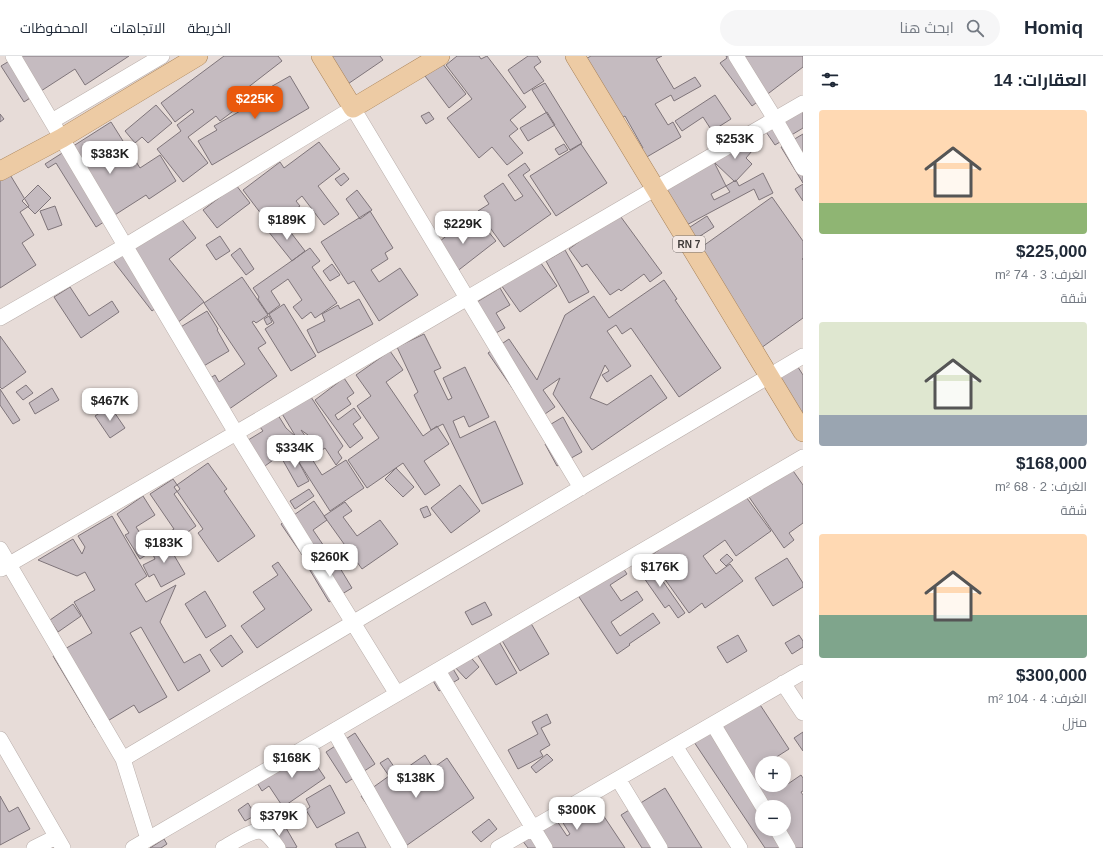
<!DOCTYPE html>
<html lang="ar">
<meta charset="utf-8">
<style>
body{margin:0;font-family:Helvetica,Cairo,sans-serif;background:#f6f6f7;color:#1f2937;direction:rtl;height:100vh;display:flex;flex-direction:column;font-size:15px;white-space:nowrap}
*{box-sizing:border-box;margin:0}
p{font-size:13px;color:#747a83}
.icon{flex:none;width:22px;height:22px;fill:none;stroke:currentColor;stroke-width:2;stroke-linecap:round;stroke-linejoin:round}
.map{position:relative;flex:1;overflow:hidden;direction:ltr}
.details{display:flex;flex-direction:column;background:#fff;width:300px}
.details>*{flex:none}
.controls{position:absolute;left:755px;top:700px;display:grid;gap:8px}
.controls a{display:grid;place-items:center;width:36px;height:36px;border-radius:50%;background:#fff;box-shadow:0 2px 10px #0003;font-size:20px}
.price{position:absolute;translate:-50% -34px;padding:0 9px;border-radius:8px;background:#fff;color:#222;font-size:13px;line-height:26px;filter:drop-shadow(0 1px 2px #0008)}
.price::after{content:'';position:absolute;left:50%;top:24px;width:12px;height:9px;margin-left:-6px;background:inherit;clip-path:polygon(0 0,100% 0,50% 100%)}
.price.selected{background:#ea580c;color:#fff}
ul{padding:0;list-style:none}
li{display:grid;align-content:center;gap:8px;height:212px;padding:0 16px}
li span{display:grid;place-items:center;height:124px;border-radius:4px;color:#555}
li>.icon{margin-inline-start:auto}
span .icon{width:72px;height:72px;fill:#fffc;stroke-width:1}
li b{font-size:17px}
h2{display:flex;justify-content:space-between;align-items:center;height:48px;padding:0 16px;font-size:17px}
header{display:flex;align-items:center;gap:24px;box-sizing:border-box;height:56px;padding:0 20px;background:#fff;border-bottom:1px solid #e0e1e3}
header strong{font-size:19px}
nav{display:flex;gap:22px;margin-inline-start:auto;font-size:14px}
.search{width:280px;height:36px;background:#f6f6f7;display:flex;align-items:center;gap:10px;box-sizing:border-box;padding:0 14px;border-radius:22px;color:#747a83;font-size:15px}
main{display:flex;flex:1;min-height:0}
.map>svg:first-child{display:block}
.building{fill:#c5bbc0;stroke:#7f757a;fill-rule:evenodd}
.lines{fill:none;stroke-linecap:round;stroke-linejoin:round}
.minor-casing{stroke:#b9aeaa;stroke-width:16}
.major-casing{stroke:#a88258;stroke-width:20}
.minor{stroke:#fff;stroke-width:15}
.major{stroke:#edcba4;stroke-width:19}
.labels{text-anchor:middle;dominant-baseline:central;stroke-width:3.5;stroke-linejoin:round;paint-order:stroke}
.shield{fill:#f4e9e5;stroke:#756e6d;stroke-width:1}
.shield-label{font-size:10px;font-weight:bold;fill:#3f3a39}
</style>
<header>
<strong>Homiq</strong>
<div class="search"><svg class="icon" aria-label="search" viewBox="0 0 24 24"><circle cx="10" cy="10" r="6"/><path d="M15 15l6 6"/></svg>ابحث هنا</div>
<nav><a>الخريطة</a><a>الاتجاهات</a><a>المحفوظات</a></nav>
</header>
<main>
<section class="details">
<h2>العقارات: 14<svg class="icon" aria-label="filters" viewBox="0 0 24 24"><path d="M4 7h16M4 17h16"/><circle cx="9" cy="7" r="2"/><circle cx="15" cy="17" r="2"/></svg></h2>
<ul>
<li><span style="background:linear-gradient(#ffd9b3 75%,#8fb573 0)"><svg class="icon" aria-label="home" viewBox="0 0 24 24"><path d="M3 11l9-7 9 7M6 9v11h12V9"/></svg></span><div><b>$225,000</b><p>الغرف: 3 · 74 m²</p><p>شقة</p></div></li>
<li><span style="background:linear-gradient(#dfe7d0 75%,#9aa5b1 0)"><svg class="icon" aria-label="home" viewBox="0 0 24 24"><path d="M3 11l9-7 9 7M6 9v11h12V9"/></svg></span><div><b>$168,000</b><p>الغرف: 2 · 68 m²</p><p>شقة</p></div></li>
<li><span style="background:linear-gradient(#ffd9b3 65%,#7fa58c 0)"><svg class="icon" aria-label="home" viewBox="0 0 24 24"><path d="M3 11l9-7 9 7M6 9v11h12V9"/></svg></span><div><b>$300,000</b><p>الغرف: 4 · 104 m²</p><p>منزل</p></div></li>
</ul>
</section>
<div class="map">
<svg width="803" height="792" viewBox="0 0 803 792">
<rect width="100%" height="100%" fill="#e7dcd8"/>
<path class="building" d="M 9,0 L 129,0 L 85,29 L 75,13 L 24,46 L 1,10 L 11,4 Z
M 224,0 L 278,0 L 282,5 L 242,36 L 248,44 L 220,65 L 216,60 L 188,81 L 208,107 L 183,126 L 157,93 L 181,75 L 177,69 L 194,56 L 192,53 L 175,66 L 161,47 Z
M 321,0 L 380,0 L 383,4 L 342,32 Z
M 457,0 L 479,0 L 481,3 L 487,0 L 526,51 L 510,64 L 518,73 L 509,80 L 523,97 L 507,109 L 492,91 L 479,102 L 447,62 L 472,43 L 446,9 Z
M 528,0 L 537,0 L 541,6 L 534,11 L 544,25 L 524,38 L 508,14 Z
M 591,0 L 662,0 L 656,3 L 674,33 L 695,21 L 701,30 L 674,45 L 671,39 L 655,48 L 668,69 L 673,66 L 681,81 L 645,102 L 640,93 L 643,92 L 625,60 L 613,67 L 578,7 Z
M 726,0 L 803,0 L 803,11 L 752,50 L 720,7 L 727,2 Z
M 442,7 L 466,38 L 449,52 L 425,20 Z
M 290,20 L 309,52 L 212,109 L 198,85 L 217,74 L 214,70 L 256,46 L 253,41 Z
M 545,27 L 582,87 L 570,94 L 532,34 Z
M 715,39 L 731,63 L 712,75 L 703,61 L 682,75 L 675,65 Z
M 156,49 L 172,67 L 148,87 L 142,81 L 135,87 L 125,75 Z
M 803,49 L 803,72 L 775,89 L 764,73 Z
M 429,56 L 434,63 L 426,68 L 421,60 Z
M 547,56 L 555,69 L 528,85 L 520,72 Z
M 0,58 L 4,63 L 0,66 Z
M 111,66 L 140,112 L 160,99 L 176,125 L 149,143 L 146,139 L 96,171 L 56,107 L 48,112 L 45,108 Z
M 803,78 L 803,127 L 781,91 Z
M 739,82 L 752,95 L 746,102 L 752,108 L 735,126 L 715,107 Z
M 319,86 L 340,113 L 318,130 L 339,158 L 324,169 L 302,140 L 296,145 L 300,150 L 271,171 L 243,134 L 280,106 L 284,112 Z
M 564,88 L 568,94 L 559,99 L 555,93 Z
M 581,88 L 607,127 L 556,160 L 530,120 Z
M 714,106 L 726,130 L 711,138 L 714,144 L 730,136 L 726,130 L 736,124 L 739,130 L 763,117 L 773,137 L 759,144 L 754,133 L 681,172 L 661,135 Z
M 525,107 L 530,114 L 523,119 L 551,158 L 504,191 L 478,155 L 489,148 L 484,140 L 503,127 L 515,145 L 523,140 L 508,119 Z
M 9,117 L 29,150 L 20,156 L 34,179 L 22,187 L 36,209 L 0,232 L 0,122 Z
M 344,117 L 349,123 L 341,130 L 335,123 Z
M 803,128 L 803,145 L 795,133 Z
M 38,129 L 51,142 L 35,158 L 22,145 Z
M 236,129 L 250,147 L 217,172 L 203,154 Z
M 357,134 L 372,154 L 360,163 L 346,143 Z
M 772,141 L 803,185 L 803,202 L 802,203 L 803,204 L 803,262 L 761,292 L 689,200 Z
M 55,150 L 62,169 L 48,174 L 40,155 Z
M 370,155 L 393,192 L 385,197 L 388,203 L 371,214 L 379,226 L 400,212 L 418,239 L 379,265 L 354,225 L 348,228 L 321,186 Z
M 177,157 L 196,182 L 169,203 L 204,246 L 172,271 L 165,245 L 152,255 L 111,202 Z
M 618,157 L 662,217 L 650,226 L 644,218 L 621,235 L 619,233 L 610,239 L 587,208 L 582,211 L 569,193 Z
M 474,158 L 496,185 L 451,220 L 430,193 Z
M 707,160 L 714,171 L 694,184 L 687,173 Z
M 282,165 L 305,195 L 292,205 L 268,175 Z
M 220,180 L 230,195 L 216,204 L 206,189 Z
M 240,192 L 254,213 L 246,219 L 231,199 Z
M 310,192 L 320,205 L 312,211 L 337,247 L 315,262 L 311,256 L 302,263 L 293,251 L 302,244 L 288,223 L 271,235 L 280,249 L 268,258 L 258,243 L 259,241 L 253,232 Z
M 565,194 L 589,236 L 569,247 L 546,205 Z
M 538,203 L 557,230 L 520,256 L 501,229 Z
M 332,208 L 340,219 L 330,225 L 323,215 Z
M 242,221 L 268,259 L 256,267 L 254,265 L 252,266 L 266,287 L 258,292 L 277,320 L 222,358 L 201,328 L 215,319 L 219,326 L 245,308 L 204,247 Z
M 664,224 L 677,243 L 675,244 L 721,312 L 679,341 L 631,272 L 622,278 L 616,269 L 607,275 L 631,310 L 607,326 L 602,319 L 609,315 L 605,309 L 590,342 L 607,349 L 651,319 L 667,342 L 592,394 L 553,338 L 560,322 L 543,334 L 555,351 L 535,365 L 488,297 L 509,283 L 537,324 L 565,259 L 594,240 L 609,262 Z
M 70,231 L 89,260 L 112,245 L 119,256 L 81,282 L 54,241 Z
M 500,232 L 510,249 L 496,257 L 505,272 L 485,283 L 467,252 Z
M 359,243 L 373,268 L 318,297 L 307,274 L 325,265 L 322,258 L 338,249 L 340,253 Z
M 284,248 L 316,300 L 291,315 L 265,273 L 274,267 L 269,258 Z
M 207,255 L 218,273 L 217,274 L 229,295 L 202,311 L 179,272 Z
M 269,260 L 272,266 L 267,269 L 264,263 Z
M 424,278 L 441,312 L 434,315 L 448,344 L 452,342 L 443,322 L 465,311 L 489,361 L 469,371 L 464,360 L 453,365 L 460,382 L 495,365 L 523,428 L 482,448 L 443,368 L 431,374 L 414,339 L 418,336 L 397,291 Z
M 0,280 L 26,316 L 2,333 L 0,331 Z
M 390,295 L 403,314 L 386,326 L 423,380 L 437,370 L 449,388 L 424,405 L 440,429 L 425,439 L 403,407 L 367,432 L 348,404 L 379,382 L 357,350 L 371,340 L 356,319 Z
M 796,308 L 803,319 L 803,369 L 764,329 Z
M 344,322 L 354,337 L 347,342 L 351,348 L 335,359 L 338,364 L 354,352 L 361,362 L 353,368 L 363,382 L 350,392 L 315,344 Z
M 26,329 L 33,337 L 23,344 L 16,336 Z
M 52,332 L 59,344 L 35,358 L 29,347 Z
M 0,333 L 20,364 L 13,368 L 0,349 Z
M 309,338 L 343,390 L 338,396 L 342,402 L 336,409 L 325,392 L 319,396 L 308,379 L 301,374 L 317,397 L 312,403 L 322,419 L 346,404 L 364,432 L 330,455 L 288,389 L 276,402 L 258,415 L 240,389 L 263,375 L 260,371 L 278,359 L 286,372 L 296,381 L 281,356 Z
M 110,350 L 125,372 L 110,382 L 95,360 Z
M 563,361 L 582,396 L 557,410 L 545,388 L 548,387 L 541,374 Z
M 292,394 L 309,425 L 298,431 L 281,401 Z
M 208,407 L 227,433 L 224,435 L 255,480 L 218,506 L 198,477 L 203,473 L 174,431 Z
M 789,409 L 803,429 L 803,467 L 789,477 L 794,484 L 784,492 L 747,438 Z
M 396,412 L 414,431 L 403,441 L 385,423 Z
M 173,423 L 180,433 L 174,438 L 196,470 L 174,486 L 168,477 L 174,473 L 150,438 Z
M 460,429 L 480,455 L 451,477 L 431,452 Z
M 309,433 L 314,440 L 295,453 L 290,445 Z
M 741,434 L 771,475 L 736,500 L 725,484 L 703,500 L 716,518 L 730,508 L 743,525 L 705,552 L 702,547 L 689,557 L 649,501 Z
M 143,440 L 155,459 L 136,471 L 152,495 L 140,503 L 125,479 L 129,477 L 117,458 Z
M 314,445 L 327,464 L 313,474 L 328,496 L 309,509 L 281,468 Z
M 345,446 L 352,455 L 343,461 L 357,480 L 380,464 L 398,488 L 362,513 L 324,460 Z
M 427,450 L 431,459 L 424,462 L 420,453 Z
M 112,460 L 147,520 L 135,528 L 146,546 L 176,529 L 160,566 L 184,607 L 200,598 L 210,615 L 178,635 L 141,571 L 130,577 L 167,641 L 139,657 L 134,649 L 96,672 L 53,600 L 92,577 L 74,546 L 95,534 L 85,516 L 77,520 L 38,504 L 73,483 L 82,498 L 85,491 L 78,480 Z
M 164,482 L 185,518 L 161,531 L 154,518 L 149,521 L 143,509 L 155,503 L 149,490 Z
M 331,497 L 352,532 L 329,546 L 308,511 Z
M 727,498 L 733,504 L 726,510 L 720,504 Z
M 787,502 L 803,527 L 803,531 L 773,550 L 755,522 Z
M 648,504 L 685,557 L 678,562 L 669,549 L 665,552 L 637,512 Z
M 278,506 L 312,554 L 257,592 L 241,570 L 265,553 L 253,536 L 278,519 L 272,510 Z
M 621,509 L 627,518 L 610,529 L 621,545 L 637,535 L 643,544 L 611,566 L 620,580 L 653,557 L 660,567 L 629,588 L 630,589 L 617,598 L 577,538 Z
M 205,535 L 226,570 L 206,582 L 185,548 Z
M 485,546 L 492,559 L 472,569 L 465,556 Z
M 73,548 L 81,560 L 58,576 L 50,564 Z
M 529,564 L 549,598 L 520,615 L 500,581 Z
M 231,579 L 243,596 L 222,611 L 210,594 Z
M 738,579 L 747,595 L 727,607 L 717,591 Z
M 799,579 L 803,585 L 803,591 L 792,598 L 785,587 Z
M 497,582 L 517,617 L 496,629 L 475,595 Z
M 467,597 L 479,611 L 466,623 L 453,609 Z
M 452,611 L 459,623 L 439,635 L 432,623 Z
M 753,638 L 789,693 L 767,707 L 762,707 L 762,729 L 780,729 L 782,732 L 801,719 L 803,722 L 803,735 L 801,736 L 803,739 L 803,792 L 765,792 L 690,680 ZM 762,751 L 784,751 L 784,773 L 762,773 Z
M 547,658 L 551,667 L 541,672 L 550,689 L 540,695 L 543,700 L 518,713 L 508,694 L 538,678 L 532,666 Z
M 803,676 L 803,695 L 794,682 Z
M 355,677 L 375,708 L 346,727 L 326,696 Z
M 307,695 L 325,722 L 283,751 L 269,730 L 262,735 L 256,725 L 285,704 L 292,714 L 298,711 L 294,704 Z
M 547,698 L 553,704 L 536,717 L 531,711 Z
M 425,699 L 433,712 L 447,702 L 474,742 L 403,792 L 397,792 L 361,740 L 389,720 L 380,707 L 388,702 L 408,731 L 415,726 L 405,713 Z
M 330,729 L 345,757 L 317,772 L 306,754 L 310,751 L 306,743 Z
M 665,732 L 702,792 L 642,792 L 621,759 Z
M 0,740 L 9,756 L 18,751 L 30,773 L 0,789 Z
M 591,741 L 625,792 L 528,792 L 522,784 L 555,762 L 567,780 L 570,778 L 560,762 Z
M 248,747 L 254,757 L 262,752 L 269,764 L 259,770 L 254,760 L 245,765 L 238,754 Z
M 489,763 L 497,773 L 481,786 L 472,776 Z
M 282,765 L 297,791 L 295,792 L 269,792 L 261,777 Z
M 358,776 L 366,792 L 337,792 L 335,788 Z
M 164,783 L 167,788 L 161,792 L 150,792 Z"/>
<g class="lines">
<g class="minor-casing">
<path id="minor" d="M 13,0 L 236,377 L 397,638
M 736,0 L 775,63 L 803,112
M 52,65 L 162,0
M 0,262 L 125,190 L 353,52 L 581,432
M 0,493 L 123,703 L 803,300
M 1,513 L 236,377 L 656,132 L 803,47
M 438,615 L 545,792
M 783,627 L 803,657
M 713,668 L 763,751
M 334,675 L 400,792
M 0,683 L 63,792
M 675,690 L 740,792
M 123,703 L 148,783
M 618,723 L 660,792
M 777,773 L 788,792
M 34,792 L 56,781
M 133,792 L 803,401
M 223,792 C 233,787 253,772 263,776 C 269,779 274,786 278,792
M 498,792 L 803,616"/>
</g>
<g class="major-casing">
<path id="major" d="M 321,0 L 353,52 L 440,0
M 575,0 L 803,376
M 0,115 L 62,82 L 198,0"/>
</g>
<use href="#minor" class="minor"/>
<use href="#major" class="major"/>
</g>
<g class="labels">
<rect class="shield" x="673" y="180" width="32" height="16" rx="3"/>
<g class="shield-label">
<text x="689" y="188">RN 7</text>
</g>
</g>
</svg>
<div class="controls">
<a>+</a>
<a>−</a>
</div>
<b class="price selected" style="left:255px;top:64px">$225K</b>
<b class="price" style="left:735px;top:104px">$253K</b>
<b class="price" style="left:110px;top:119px">$383K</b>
<b class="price" style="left:287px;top:185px">$189K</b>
<b class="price" style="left:463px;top:189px">$229K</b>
<b class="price" style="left:110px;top:366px">$467K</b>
<b class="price" style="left:295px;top:413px">$334K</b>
<b class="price" style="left:164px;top:508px">$183K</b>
<b class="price" style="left:330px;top:522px">$260K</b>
<b class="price" style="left:660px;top:532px">$176K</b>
<b class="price" style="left:292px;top:723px">$168K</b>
<b class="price" style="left:416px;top:743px">$138K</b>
<b class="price" style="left:577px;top:775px">$300K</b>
<b class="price" style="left:279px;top:781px">$379K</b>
</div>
</main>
